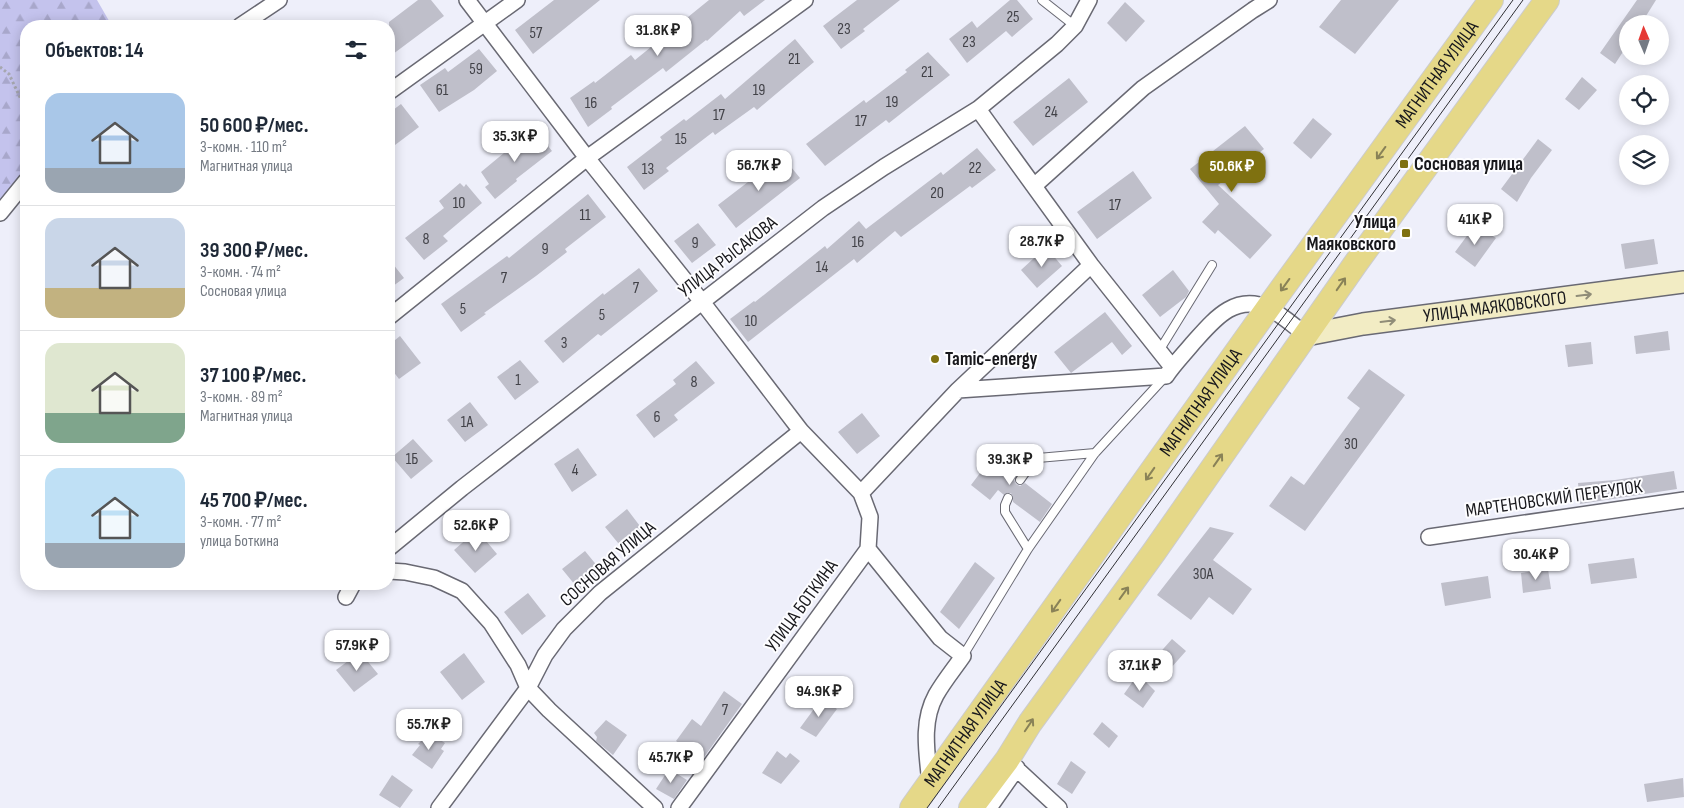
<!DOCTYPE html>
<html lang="ru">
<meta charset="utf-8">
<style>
body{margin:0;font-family:"Sofia Sans Condensed",sans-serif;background:#f6f6f7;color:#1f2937;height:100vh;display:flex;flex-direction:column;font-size:19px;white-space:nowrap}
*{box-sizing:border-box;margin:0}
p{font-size:16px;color:#747a83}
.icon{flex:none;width:28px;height:28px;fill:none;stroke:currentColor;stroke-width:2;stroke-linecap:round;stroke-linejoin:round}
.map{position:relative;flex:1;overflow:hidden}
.sheet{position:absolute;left:20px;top:20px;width:375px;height:570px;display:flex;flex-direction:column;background:#fff;border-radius:20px;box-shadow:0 2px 12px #0003}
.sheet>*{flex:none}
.needle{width:32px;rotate:358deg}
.fabs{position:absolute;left:1619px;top:15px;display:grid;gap:10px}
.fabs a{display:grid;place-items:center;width:50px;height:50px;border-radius:50%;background:#fff;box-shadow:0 2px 12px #0003;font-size:25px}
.price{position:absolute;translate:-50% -42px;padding:0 11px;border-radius:10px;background:#fff;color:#222;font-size:16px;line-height:32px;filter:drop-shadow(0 1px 2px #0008)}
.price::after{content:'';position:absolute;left:50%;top:30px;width:15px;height:11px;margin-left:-8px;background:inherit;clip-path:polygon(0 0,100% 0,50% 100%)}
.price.selected{background:#7f7110;color:#fff}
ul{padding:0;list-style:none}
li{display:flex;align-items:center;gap:15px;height:125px;padding:0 25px}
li+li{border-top:1px solid #e0e1e3}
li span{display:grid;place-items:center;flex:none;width:140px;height:100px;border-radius:15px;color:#555}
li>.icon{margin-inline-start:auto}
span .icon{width:60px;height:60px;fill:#fffc;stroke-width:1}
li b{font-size:21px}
h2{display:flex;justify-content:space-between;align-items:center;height:60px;padding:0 25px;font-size:21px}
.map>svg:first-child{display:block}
.forest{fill:url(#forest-firs)}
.building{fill:#bfbfca}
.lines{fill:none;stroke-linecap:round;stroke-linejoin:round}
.service-casing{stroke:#696973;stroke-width:10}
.minor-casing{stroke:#696973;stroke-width:18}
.secondary-casing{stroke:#696973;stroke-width:24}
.primary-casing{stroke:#cccccd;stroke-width:26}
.path{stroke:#a6a7af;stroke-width:3;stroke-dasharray:2.5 2.5;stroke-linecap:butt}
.service{stroke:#fff;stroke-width:8}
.minor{stroke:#fff;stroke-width:15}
.secondary{stroke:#f2ecc4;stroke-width:21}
.primary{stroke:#e5d888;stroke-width:24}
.tram{stroke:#303035;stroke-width:1}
.oneway{stroke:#898257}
.oneway2{stroke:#908d78}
.poi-dot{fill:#7f7110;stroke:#fdfdff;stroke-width:2}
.labels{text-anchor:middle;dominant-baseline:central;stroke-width:4;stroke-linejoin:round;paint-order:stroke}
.number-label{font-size:16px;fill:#424248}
.street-label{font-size:19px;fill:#18181c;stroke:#fdfdff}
.poi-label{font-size:19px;font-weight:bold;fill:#18181c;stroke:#fdfdff;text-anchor:start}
</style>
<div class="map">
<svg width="1684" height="808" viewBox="0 0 1684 808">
<defs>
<pattern id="forest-firs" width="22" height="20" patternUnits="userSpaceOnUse" patternTransform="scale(1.25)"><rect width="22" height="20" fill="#c4c3ed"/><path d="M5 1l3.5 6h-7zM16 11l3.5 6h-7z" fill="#a8a7cb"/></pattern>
</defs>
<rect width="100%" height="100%" fill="#eeeffa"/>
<path class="forest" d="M 0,0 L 97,0 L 112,26 L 26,26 L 26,183 L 0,209 Z"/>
<path class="building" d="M 418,0 L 431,0 L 444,16 L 389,57 L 389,22 Z
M 554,0 L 600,0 L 533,54 L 515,30 Z
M 709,0 L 765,0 L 744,16 L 740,11 L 707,41 L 706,40 L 666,72 L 663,68 L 611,107 L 612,109 L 588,127 L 570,98 L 594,81 L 595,83 L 631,55 L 635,60 Z
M 857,0 L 900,0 L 863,29 L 865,31 L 841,49 L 823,26 Z
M 1010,0 L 1017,0 L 1033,19 L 1012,37 L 1006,31 L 967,63 L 949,39 L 972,21 L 977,28 Z
M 1341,0 L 1399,0 L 1355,54 L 1319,27 Z
M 1637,0 L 1656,0 L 1641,24 L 1628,24 L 1628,44 L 1615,64 L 1600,53 Z
M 1125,2 L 1145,21 L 1126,42 L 1107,23 Z
M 795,39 L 814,62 L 757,110 L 754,107 L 715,135 L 713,132 L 666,168 L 669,171 L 644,190 L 627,167 L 662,140 L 660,137 L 684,119 L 686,121 L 721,94 L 725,99 Z
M 479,49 L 497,71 L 474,90 L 439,112 L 420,85 L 445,68 L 448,72 Z
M 928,52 L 950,75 L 889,123 L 886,120 L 825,166 L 806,144 L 864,100 L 866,103 L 907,72 L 905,70 Z
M 1582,77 L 1597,90 L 1579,110 L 1565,99 Z
M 1069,78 L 1088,102 L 1033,146 L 1013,122 Z
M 401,104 L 419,127 L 395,145 L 389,137 L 389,113 Z
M 1313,118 L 1332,134 L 1311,159 L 1293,143 Z
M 1245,126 L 1264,149 L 1218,185 L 1272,235 L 1250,259 L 1218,230 L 1215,234 L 1202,222 L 1219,204 L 1190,169 Z
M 534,128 L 552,151 L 516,179 L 517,181 L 495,199 L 485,187 L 489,184 L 481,172 Z
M 1538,139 L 1552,150 L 1531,178 L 1517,202 L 1501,189 Z
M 977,148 L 996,170 L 972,188 L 970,186 L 901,237 L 895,231 L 857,263 L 854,259 L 748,342 L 730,319 L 754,301 L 755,302 L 825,246 L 827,249 L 859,221 L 866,229 L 941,172 L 943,175 Z
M 782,156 L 800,178 L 736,228 L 718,205 Z
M 1133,171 L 1152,198 L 1097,239 L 1077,212 Z
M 460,183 L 464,187 L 466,184 L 482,203 L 443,236 L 448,241 L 424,260 L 405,238 L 444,208 L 439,201 Z
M 588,194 L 606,217 L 565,249 L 567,252 L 536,276 L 484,313 L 486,314 L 461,332 L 441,304 L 507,256 L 509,258 Z
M 698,223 L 716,245 L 692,263 L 674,241 Z
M 1475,225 L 1496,238 L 1475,267 L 1455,252 Z
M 1654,239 L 1658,264 L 1625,269 L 1621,244 Z
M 1046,247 L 1062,266 L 1037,288 L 1021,270 Z
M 389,259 L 404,278 L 389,289 Z
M 639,268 L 658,291 L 601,336 L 598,334 L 563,363 L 544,341 L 603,293 L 604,295 Z
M 1173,270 L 1189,291 L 1186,297 L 1160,317 L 1142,295 Z
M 1105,312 L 1132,346 L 1122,355 L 1112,342 L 1071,373 L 1054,352 Z
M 1668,331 L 1670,350 L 1636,354 L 1634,336 Z
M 400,336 L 421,363 L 399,379 L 389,366 L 389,345 Z
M 1591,342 L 1593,364 L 1568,367 L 1565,345 Z
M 520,360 L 539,382 L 515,400 L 497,377 Z
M 696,361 L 715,383 L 674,415 L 678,420 L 654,438 L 636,415 L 676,384 L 673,380 Z
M 1369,369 L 1405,395 L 1305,531 L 1269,506 L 1291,476 L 1304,485 L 1360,408 L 1347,398 Z
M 470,402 L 488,425 L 465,442 L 447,420 Z
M 862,413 L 880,436 L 857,454 L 838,432 Z
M 413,439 L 433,461 L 411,479 L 392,457 Z
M 578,448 L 597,475 L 572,492 L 554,464 Z
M 999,448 L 1018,462 L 1010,473 L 1016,477 L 1014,480 L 1016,484 L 1020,486 L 1025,483 L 1052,504 L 1040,522 L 1013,502 L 1013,497 L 1011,493 L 1007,493 L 1004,495 L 998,490 L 990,500 L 971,485 Z
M 1674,471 L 1677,489 L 1580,504 L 1578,483 L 1615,480 Z
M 627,509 L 649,538 L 627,554 L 605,527 Z
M 1210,527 L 1234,533 L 1213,560 L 1252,589 L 1233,615 L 1209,597 L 1191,620 L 1157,595 Z
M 477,530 L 497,554 L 475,573 L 454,550 Z
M 585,551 L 603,573 L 580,591 L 562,569 Z
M 1634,558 L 1637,578 L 1591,584 L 1588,564 Z
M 975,562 L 995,578 L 959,629 L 940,612 Z
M 1548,569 L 1551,589 L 1523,593 L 1521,573 Z
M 1488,576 L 1491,598 L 1445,606 L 1441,583 Z
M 528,593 L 546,616 L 522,635 L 504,612 Z
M 1172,639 L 1186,651 L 1170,669 L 1156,657 Z
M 360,652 L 378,674 L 354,692 L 336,670 Z
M 464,653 L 485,682 L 462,700 L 440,672 Z
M 1138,674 L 1155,691 L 1143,708 L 1124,694 Z
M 724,691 L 742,704 L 702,760 L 676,741 L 692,719 L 701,726 Z
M 822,698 L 837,709 L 816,737 L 800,728 Z
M 606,720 L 627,735 L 613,755 L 596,741 L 597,737 L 594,733 Z
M 1102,722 L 1118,736 L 1109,748 L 1093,734 Z
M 429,733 L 445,743 L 441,749 L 444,751 L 432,769 L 412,755 L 420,745 L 418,744 Z
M 777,751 L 786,758 L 790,753 L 800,761 L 781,784 L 762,773 Z
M 1071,761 L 1086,772 L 1072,794 L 1057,784 Z
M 669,769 L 687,780 L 674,799 L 656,789 Z
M 392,775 L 413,790 L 400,808 L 379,795 Z
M 1683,778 L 1684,797 L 1647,802 L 1644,784 Z"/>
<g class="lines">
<g class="service-casing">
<path id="service" d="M 1042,0 L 1075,26
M 1159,351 L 1212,265
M 1020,480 L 1032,463 L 1038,458 L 1095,453
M 1008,498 L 1005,505 L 1005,512 L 1028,549
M 963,656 L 1028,549 L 1095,453 L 1165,377"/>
</g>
<g class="minor-casing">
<path id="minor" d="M 467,0 L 587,158 L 703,303 L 801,431 L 861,493 L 870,517 L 868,549 L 940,638 L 963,656 C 954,669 944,681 936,695 C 921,722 927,753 930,783
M 240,26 L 279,0
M 389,92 L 517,0
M 978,109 L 1091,265 L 1172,367
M 1034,186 L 1143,88 L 1253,10 L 1269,0
M 0,213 L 26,181
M 389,317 L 587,158 L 805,0
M 958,390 L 1166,376 C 1174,364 1184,354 1193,343 C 1213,321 1234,293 1268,308 C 1281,314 1294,326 1306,335
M 861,493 L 958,390 L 1091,265
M 1429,537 L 1684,500
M 389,548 L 462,488 L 823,208 L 884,167 L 978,109 L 1057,44 L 1075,26 L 1089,0
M 389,571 L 405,572 L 434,578 L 462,591 L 491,623 L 518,665 L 528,688 L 549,710 L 655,808
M 346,597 L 353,584
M 1007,760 L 1059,808
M 439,808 L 528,688 L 545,655 L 564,629 L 600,593 L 801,431
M 679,808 L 868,549
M 989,808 L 1017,768"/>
</g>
<g class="secondary-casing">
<g id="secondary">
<path id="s1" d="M 1306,335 L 1363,324 L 1684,282"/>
</g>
</g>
<g class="primary-casing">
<g id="primary">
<path id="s2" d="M 912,808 L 1268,308 L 1491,0"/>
<path d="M 971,808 L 1007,760 L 1030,723 L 1154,552 L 1356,263 L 1547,0"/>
</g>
</g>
<path class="path" d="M 0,67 L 9,74 L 26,110"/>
<use href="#service" class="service"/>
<use href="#minor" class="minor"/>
<use href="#secondary" class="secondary"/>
<use href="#primary" class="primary"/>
<path class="tram" d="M 927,808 L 1513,0
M 938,808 L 1523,0"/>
</g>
<defs><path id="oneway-shaft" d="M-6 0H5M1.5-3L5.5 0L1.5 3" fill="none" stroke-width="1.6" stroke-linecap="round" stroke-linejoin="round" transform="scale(1.25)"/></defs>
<g class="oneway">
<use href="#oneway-shaft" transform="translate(1381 153) rotate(126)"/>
<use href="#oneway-shaft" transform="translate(1341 284) rotate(-55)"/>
<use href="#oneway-shaft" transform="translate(1285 285) rotate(126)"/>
<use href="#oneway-shaft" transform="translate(1218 460) rotate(-55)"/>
<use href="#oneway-shaft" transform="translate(1150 474) rotate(125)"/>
<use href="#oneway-shaft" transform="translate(1124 593) rotate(-54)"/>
<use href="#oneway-shaft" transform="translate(1056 606) rotate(125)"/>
<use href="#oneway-shaft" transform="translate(1029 725) rotate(-56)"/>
</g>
<g class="oneway2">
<use href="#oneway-shaft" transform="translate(1584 295) rotate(-7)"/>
<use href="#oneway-shaft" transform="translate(1388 321) rotate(-7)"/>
</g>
<g class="poi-dot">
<rect x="1399" y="159" width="10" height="10" rx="2.5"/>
<rect x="1401" y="228" width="10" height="10" rx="2.5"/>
<circle cx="935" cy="359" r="5"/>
</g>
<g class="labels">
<g class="number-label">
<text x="1013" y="17">25</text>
<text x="844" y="29">23</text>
<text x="536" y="33">57</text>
<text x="969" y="42">23</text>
<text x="794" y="59">21</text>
<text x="476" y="69">59</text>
<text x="927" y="72">21</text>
<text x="442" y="90">61</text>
<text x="759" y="90">19</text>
<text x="892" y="102">19</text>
<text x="591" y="103">16</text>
<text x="1051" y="112">24</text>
<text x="719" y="115">17</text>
<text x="861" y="121">17</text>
<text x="681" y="139">15</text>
<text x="975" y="168">22</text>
<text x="648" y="169">13</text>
<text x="937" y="193">20</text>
<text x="459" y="203">10</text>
<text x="1115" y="205">17</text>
<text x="585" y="215">11</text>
<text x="426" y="239">8</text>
<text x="858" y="242">16</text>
<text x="695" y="243">9</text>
<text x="545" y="249">9</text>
<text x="822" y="267">14</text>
<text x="504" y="278">7</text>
<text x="636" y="288">7</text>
<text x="463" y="309">5</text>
<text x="602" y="315">5</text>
<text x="751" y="321">10</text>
<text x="564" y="343">3</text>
<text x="518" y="380">1</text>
<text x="694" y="382">8</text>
<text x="657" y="417">6</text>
<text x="467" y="422">1А</text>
<text x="1351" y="444">30</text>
<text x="412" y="459">1Б</text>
<text x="575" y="470">4</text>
<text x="1203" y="574">30А</text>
<text x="725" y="710">7</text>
</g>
<g class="street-label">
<text stroke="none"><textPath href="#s2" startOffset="902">МАГНИТНАЯ УЛИЦА</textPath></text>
<text transform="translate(728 257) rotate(-38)">УЛИЦА РЫСАКОВА</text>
<text stroke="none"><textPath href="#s1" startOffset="191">УЛИЦА МАЯКОВСКОГО</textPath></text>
<text stroke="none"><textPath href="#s2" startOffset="498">МАГНИТНАЯ УЛИЦА</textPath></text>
<text transform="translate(1554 499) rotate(-8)">МАРТЕНОВСКИЙ ПЕРЕУЛОК</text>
<text transform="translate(608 564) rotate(-41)">СОСНОВАЯ УЛИЦА</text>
<text transform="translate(802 606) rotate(-54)">УЛИЦА БОТКИНА</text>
<text stroke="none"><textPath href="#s2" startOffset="92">МАГНИТНАЯ УЛИЦА</textPath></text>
</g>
<g class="poi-label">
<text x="1414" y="164">Сосновая улица</text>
<text x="1396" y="222" text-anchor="end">Улица<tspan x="1396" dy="22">Маяковского</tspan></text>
<text x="945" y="359">Tamic-energy</text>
</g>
</g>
</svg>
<div class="fabs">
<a><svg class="needle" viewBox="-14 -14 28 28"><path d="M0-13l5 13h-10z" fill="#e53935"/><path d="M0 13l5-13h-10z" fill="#747a83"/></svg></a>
<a><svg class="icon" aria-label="locate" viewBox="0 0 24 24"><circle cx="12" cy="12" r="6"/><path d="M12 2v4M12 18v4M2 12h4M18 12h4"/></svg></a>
<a><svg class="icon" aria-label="layers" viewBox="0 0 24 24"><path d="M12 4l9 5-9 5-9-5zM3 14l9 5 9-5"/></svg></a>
</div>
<b class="price" style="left:658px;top:57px">31.8K ₽</b>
<b class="price" style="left:515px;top:163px">35.3K ₽</b>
<b class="price" style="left:759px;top:192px">56.7K ₽</b>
<b class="price selected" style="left:1232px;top:193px">50.6K ₽</b>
<b class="price" style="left:1475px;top:246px">41K ₽</b>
<b class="price" style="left:1042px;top:268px">28.7K ₽</b>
<b class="price" style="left:1010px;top:486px">39.3K ₽</b>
<b class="price" style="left:476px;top:552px">52.6K ₽</b>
<b class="price" style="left:1536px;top:581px">30.4K ₽</b>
<b class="price" style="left:357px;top:672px">57.9K ₽</b>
<b class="price" style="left:1140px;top:692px">37.1K ₽</b>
<b class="price" style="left:819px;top:718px">94.9K ₽</b>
<b class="price" style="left:429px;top:751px">55.7K ₽</b>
<b class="price" style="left:671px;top:784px">45.7K ₽</b>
<section class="sheet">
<h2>Объектов: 14<svg class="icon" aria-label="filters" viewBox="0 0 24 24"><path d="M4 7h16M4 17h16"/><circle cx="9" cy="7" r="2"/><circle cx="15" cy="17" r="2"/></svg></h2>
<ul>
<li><span style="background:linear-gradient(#a9c7e8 75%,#9aa5b1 0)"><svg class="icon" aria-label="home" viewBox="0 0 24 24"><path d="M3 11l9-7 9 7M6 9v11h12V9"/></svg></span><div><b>50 600 ₽/мес.</b><p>3-комн. · 110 m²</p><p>Магнитная улица</p></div></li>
<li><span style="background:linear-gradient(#c9d6e8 70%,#c2b280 0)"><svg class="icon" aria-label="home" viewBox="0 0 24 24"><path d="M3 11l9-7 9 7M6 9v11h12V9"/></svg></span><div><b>39 300 ₽/мес.</b><p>3-комн. · 74 m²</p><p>Сосновая улица</p></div></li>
<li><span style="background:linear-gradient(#dfe7d0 70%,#7fa58c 0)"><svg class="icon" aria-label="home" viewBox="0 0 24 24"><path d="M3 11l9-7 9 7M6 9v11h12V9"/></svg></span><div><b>37 100 ₽/мес.</b><p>3-комн. · 89 m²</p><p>Магнитная улица</p></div></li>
<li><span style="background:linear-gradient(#bfe0f5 75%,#9aa5b1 0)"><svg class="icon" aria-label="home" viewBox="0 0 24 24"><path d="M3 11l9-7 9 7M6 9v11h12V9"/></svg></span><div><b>45 700 ₽/мес.</b><p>3-комн. · 77 m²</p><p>улица Боткина</p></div></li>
</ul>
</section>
</div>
